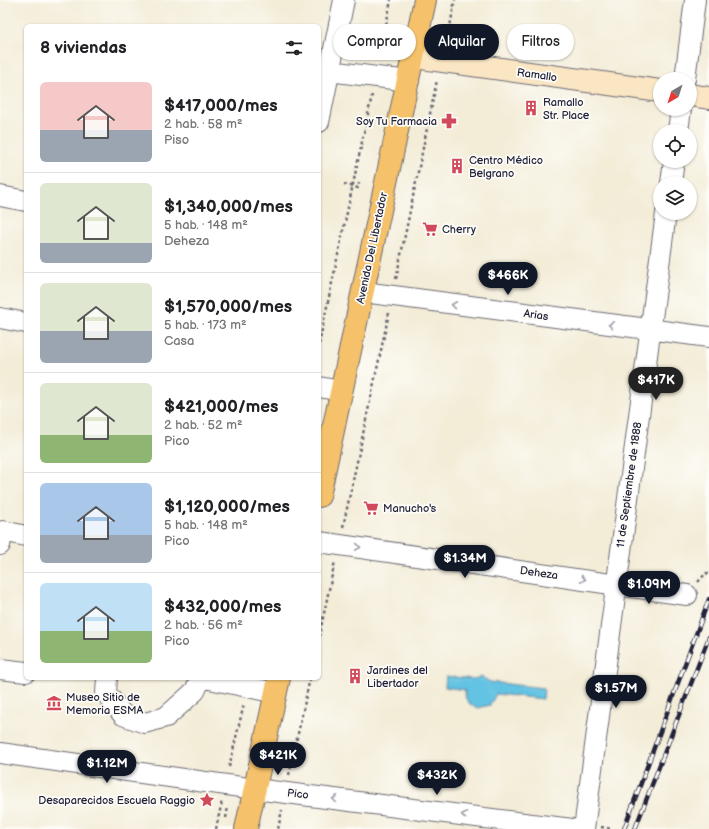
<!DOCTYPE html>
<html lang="es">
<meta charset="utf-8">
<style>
body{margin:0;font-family:"Balsamiq Sans",sans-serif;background:#f6f6f6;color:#202124;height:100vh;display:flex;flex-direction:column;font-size:15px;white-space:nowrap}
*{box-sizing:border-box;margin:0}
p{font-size:13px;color:#757577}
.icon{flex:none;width:22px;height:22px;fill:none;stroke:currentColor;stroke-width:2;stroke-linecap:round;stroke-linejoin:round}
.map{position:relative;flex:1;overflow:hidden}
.panel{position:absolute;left:24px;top:24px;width:297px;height:656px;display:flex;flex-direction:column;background:#fff;border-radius:6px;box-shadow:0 1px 3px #0004}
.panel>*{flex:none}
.guide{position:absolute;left:333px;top:24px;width:316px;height:36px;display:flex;gap:8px}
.needle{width:26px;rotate:219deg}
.controls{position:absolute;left:653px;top:72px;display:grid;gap:8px}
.controls a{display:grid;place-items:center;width:44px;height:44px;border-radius:50%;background:#fff;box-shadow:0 1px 3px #0004;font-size:20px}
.price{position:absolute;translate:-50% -34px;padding:0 9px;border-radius:14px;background:#111827;color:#fff;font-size:13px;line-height:26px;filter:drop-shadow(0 1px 2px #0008)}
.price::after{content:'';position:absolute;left:50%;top:24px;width:12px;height:9px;margin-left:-6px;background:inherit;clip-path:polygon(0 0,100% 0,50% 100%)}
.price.active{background:#222;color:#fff}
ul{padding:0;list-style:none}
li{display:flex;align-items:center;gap:12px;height:100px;padding:0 16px}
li+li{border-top:1px solid #e0e0e0}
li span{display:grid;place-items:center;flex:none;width:112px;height:80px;border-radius:6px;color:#555}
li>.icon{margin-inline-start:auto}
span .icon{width:48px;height:48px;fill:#fffc;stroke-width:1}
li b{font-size:17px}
h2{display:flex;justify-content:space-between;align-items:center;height:48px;padding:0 16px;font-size:17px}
.tag{padding:0 14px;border-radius:18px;background:#fff;box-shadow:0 1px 3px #0004;font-size:14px;line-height:36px}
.tag.active{background:#111827;color:#fff}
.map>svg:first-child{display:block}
.water{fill:#64c3e3;stroke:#43728f}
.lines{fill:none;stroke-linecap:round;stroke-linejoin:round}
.street-casing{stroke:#6b6972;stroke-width:22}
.secondary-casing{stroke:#6b6972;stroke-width:24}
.primary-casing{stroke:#6b6972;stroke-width:24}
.path{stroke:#6b6972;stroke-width:2.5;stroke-dasharray:3 3;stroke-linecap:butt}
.street{stroke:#fff;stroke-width:20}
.secondary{stroke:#fbe6c4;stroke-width:22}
.primary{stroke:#f5c16b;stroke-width:22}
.rail-casing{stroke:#22223b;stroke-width:4.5}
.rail{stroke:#fdfcf7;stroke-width:3;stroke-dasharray:9;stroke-linecap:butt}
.oneway{stroke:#9c9ca7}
.labels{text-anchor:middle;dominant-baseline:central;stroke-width:3.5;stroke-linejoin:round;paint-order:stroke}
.street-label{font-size:11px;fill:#22223b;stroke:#fdfcf7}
.poi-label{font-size:11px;fill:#22223b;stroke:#fdfcf7;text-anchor:start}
</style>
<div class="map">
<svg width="709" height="829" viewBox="0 0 709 829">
<rect width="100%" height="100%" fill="#fdfcf7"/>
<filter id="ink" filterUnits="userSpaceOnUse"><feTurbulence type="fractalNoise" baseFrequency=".025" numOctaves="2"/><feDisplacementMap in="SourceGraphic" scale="8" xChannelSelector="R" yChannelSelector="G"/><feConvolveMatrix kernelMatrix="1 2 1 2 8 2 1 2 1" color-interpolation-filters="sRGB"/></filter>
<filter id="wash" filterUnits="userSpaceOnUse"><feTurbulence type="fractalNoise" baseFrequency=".012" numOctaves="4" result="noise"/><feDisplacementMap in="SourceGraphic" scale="16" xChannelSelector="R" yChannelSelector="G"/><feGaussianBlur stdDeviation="0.9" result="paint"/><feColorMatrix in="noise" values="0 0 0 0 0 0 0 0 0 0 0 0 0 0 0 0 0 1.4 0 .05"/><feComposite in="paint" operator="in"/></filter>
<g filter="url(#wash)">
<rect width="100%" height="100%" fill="#f3ecd7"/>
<path class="water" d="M 446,676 L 473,679 L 482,677 L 490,682 L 544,688 L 543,699 L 496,694 L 490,705 L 478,708 C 469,705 464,700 465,690 L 445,687 Z"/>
</g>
<g filter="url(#ink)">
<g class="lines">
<g class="street-casing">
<path id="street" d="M 329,71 L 409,81
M 685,79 L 695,0
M 319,122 L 344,0
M 678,131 L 681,109
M 671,183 L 674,161
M 0,196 L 26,201
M 363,292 L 709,337
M 0,318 L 26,323
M 319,387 L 341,391
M 319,542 L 687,595
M 0,545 L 3,531 L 26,536
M 0,669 L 26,672
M 107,678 L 106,693 L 123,715 L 145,723 L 166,717 L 195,691 L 201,678
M 205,678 L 276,693
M 0,753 L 255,789 L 572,829
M 584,829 L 666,213"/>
</g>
<g class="secondary-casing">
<path id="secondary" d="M 414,57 L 660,91
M 690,95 L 709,98"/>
</g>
<g class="primary-casing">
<path id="primary" d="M 319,496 L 425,0
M 246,829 L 279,678"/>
</g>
<path class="path" d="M 447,42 L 455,0
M 379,60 L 391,0
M 344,184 L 358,188 L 359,183
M 396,279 L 437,80
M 319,344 L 372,95
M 343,527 L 389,313
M 698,582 L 706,573 L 709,574
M 319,637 L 335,561
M 287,765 L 288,758
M 229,767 L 244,704
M 289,775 L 310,678
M 226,818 L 228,807
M 601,827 L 612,829
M 216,829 L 222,801
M 278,829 L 282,810"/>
<use href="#street" class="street"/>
<use href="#secondary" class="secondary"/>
<use href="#primary" class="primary"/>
<g class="rail-casing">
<path id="rail" d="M 624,829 L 709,599
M 635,829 L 709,637"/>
</g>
<use href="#rail" class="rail"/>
</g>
<defs><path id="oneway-chevron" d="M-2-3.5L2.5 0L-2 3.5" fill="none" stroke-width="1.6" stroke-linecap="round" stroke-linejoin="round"/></defs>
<g class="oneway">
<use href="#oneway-chevron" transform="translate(454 305) rotate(-172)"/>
<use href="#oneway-chevron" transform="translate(611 325) rotate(-172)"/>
<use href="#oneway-chevron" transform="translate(358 547) rotate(8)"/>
<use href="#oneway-chevron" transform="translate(583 579) rotate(8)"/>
<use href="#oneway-chevron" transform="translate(335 799) rotate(-173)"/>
<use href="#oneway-chevron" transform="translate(464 815) rotate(-173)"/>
</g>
</g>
<defs>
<g id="building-bare" transform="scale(1.2)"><path d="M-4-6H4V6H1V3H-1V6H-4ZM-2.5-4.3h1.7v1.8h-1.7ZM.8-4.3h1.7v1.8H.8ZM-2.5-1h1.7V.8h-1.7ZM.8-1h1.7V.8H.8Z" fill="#d1495b" stroke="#fdfcf7" stroke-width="2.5" paint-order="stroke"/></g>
<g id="pharmacy-bare" transform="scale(1.2)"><path d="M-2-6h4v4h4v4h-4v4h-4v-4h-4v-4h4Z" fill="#d1495b" stroke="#fdfcf7" stroke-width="2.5" paint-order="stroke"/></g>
<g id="supermarket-bare" transform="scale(1.2)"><path d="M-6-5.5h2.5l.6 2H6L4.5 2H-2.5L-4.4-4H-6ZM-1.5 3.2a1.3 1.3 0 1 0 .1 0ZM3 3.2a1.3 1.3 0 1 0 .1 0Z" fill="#d1495b" stroke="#fdfcf7" stroke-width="2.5" paint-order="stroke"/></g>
<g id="museum-bare" transform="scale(1.2)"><path d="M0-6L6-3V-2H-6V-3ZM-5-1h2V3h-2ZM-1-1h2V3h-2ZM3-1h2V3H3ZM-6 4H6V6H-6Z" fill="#d1495b" stroke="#fdfcf7" stroke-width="2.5" paint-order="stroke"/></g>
<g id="sight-bare" transform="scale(1.2)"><path d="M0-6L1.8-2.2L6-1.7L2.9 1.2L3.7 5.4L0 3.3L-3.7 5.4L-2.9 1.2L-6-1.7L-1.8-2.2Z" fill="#d1495b" stroke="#fdfcf7" stroke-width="2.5" paint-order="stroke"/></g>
</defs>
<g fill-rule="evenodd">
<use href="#building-bare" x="531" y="108"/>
<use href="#pharmacy-bare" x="449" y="121"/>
<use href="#building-bare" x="457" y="166"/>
<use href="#supermarket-bare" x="430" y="229"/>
<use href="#supermarket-bare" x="371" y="508"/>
<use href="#building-bare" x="355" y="676"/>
<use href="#museum-bare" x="54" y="703"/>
<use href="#sight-bare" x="207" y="800"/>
</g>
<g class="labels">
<g class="street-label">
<text transform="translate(537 75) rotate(8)">Ramallo</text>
<text transform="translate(372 248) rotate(-78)">Avenida Del Libertador</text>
<text transform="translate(536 315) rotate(8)">Arias</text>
<text transform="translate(629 485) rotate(-82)">11 de Septiembre de 1888</text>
<text transform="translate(539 573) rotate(8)">Deheza</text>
<text transform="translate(298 794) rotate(7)">Pico</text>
</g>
<g class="poi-label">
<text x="543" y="102">Ramallo<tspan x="543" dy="13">Str. Place</tspan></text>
<text x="437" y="121" text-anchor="end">Soy Tu Farmacia</text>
<text x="469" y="160">Centro Médico<tspan x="469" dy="13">Belgrano</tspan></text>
<text x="442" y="229">Cherry</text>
<text x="383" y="508">Manucho's</text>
<text x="367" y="670">Jardines del<tspan x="367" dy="13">Libertador</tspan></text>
<text x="66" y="697">Museo Sitio de<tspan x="66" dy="13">Memoria ESMA</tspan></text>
<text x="195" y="800" text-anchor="end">Desaparecidos Escuela Raggio</text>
</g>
</g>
</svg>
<div class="controls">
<a><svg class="needle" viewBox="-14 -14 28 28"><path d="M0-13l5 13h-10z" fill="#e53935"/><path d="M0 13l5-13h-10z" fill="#757577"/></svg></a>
<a><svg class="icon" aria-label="locate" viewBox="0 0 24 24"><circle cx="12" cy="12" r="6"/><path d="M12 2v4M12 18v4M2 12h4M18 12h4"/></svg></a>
<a><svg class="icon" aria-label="layers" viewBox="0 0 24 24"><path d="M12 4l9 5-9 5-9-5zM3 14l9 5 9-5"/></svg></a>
</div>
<b class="price" style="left:508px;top:296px">$466K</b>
<b class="price active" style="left:656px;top:401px">$417K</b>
<b class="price" style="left:465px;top:579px">$1.34M</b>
<b class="price" style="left:649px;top:605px">$1.09M</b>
<b class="price" style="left:616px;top:709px">$1.57M</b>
<b class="price" style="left:278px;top:776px">$421K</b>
<b class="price" style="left:107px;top:784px">$1.12M</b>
<b class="price" style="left:437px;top:796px">$432K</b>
<div class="guide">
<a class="tag">Comprar</a>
<a class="tag active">Alquilar</a>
<a class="tag">Filtros</a>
</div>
<section class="panel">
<h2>8 viviendas<svg class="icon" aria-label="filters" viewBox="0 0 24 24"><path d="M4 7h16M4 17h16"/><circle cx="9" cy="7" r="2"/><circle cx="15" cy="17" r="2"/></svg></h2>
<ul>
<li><span style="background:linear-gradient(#f6c9c9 60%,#9aa5b1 0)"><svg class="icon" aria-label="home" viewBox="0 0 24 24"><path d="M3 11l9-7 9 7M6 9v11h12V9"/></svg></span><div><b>$417,000/mes</b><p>2 hab. · 58 m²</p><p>Piso</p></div></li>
<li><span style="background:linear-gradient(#dfe7d0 75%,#9aa5b1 0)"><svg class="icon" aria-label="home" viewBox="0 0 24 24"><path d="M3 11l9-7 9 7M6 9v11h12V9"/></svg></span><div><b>$1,340,000/mes</b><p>5 hab. · 148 m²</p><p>Deheza</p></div></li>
<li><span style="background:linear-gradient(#dfe7d0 60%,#9aa5b1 0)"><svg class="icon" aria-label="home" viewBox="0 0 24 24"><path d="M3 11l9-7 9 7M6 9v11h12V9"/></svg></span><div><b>$1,570,000/mes</b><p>5 hab. · 173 m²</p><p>Casa</p></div></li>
<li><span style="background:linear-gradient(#dfe7d0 65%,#8fb573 0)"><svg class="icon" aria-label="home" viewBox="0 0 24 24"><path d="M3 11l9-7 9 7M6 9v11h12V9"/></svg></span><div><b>$421,000/mes</b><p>2 hab. · 52 m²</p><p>Pico</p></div></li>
<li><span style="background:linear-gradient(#a9c7e8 65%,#9aa5b1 0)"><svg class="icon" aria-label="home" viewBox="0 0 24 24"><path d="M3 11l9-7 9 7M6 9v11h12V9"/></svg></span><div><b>$1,120,000/mes</b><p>5 hab. · 148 m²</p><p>Pico</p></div></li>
<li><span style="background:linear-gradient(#bfe0f5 60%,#8fb573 0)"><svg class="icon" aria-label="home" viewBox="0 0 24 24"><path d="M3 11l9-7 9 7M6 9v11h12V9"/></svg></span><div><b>$432,000/mes</b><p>2 hab. · 56 m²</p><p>Pico</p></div></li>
</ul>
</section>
</div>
